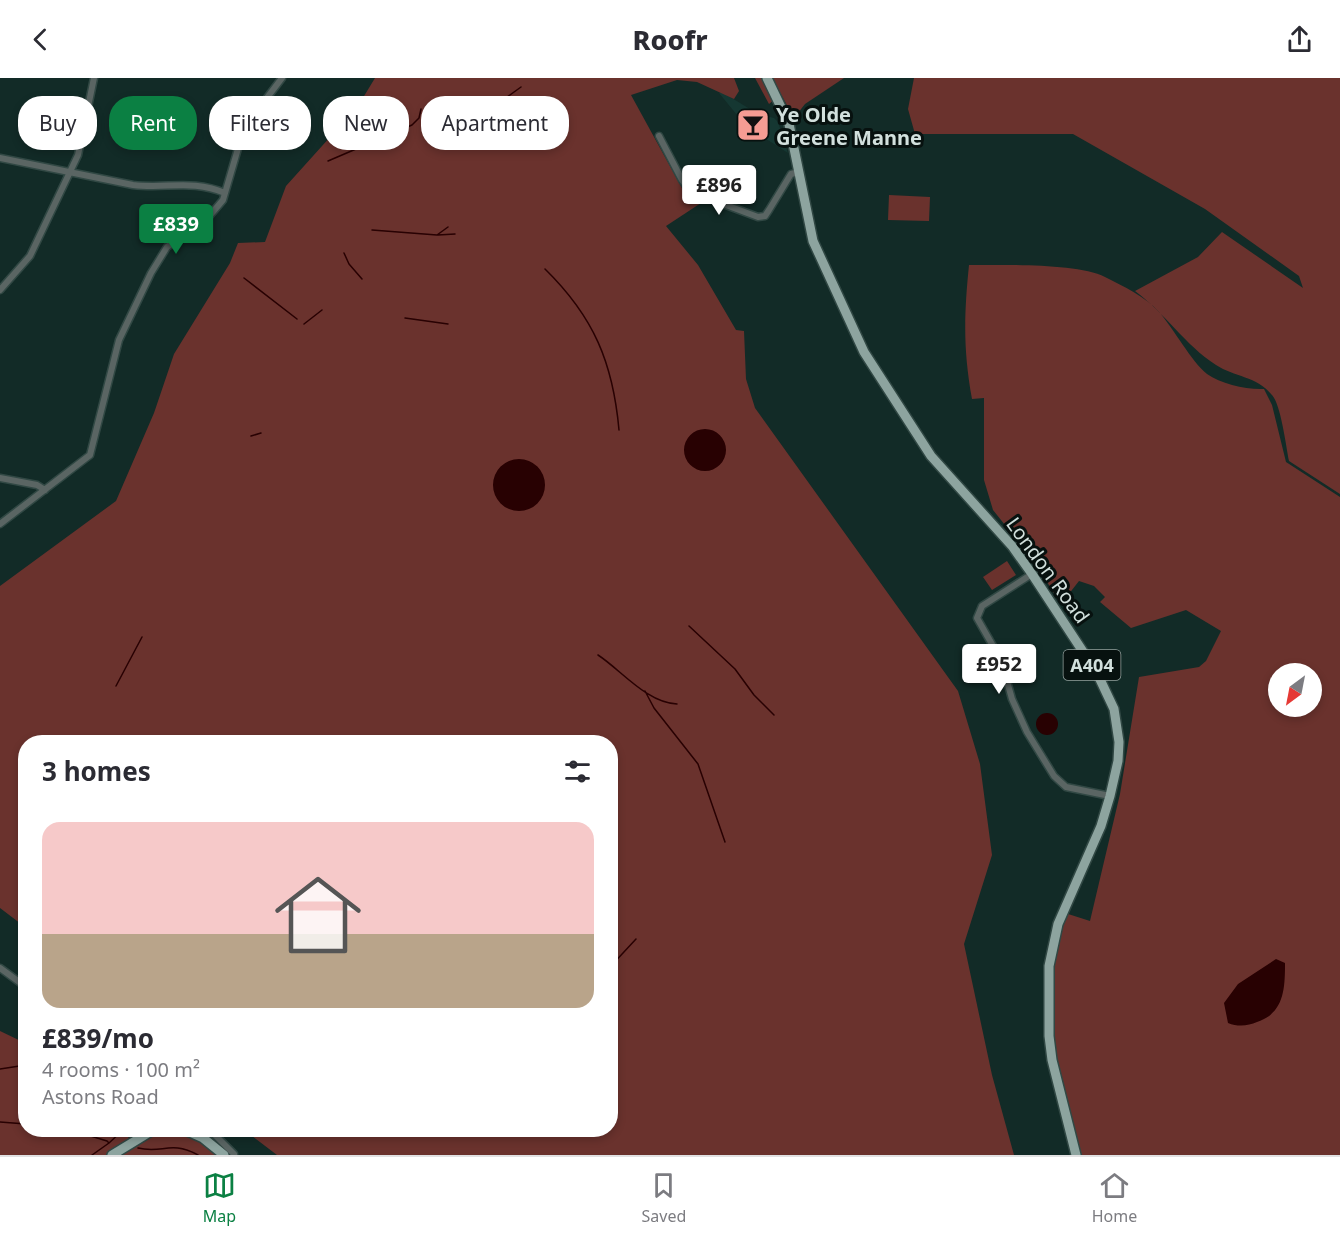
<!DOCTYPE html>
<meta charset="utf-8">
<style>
body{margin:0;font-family:"Noto Sans",sans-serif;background:#f7f7f7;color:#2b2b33;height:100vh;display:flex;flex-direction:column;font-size:22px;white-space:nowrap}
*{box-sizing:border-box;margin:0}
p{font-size:20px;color:#7c7c81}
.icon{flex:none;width:33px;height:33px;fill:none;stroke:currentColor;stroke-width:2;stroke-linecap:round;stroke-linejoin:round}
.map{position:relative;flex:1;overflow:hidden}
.drawer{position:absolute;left:18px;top:657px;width:600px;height:402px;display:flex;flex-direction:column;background:#fff;border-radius:24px;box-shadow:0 3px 9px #0003}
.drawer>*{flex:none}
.hud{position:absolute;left:18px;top:18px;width:600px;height:54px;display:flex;gap:12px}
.needle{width:39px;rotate:212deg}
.controls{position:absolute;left:1268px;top:585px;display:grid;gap:12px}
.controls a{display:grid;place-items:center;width:54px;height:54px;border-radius:50%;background:#fff;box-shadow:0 3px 9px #0003;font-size:30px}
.price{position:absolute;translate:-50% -51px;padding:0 14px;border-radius:6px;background:#fff;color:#222;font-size:20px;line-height:39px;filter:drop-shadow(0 2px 3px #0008)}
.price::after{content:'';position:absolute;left:50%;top:36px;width:18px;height:14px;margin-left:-9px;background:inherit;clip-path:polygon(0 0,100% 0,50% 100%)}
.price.active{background:#0b8043;color:#fff}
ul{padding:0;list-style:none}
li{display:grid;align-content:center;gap:12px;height:318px;padding:0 24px}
li span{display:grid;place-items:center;height:186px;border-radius:18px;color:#555}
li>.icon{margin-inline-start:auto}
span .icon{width:108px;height:108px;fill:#fffc;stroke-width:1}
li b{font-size:26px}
h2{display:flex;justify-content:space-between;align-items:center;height:72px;padding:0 24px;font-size:26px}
.pill{padding:0 21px;border-radius:24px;background:#fff;box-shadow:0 3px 9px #0003;font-size:21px;line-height:54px}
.pill.active{background:#0b8043;color:#fff}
header{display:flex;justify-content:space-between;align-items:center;height:78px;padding:0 24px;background:#fff;font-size:27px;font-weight:800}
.tab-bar{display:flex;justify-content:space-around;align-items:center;height:84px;border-top:2px solid #e1e1e2;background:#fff;font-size:16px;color:#7c7c81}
.tab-bar a{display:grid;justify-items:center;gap:3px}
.tab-bar .active{color:#0b8043}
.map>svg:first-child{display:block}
.built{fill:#153732}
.green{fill:#6a322d;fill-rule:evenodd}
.water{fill:#280102}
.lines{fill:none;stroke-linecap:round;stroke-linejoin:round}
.stream{stroke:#280102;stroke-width:1.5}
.street-casing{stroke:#314844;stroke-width:9}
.primary-casing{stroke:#314844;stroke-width:12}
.street{stroke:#5a6563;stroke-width:6}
.primary{stroke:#8da49f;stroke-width:9}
.labels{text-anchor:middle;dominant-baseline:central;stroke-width:6;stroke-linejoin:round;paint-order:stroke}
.shield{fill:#07110f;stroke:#95a29f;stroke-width:1.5}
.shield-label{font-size:18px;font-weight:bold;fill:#d2e0dd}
.poi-label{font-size:20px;font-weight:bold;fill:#d2e0dd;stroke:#07110f;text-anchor:start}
.street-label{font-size:20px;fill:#d2e0dd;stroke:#07110f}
</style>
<header><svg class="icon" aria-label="back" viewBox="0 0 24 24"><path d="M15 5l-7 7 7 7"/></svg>Roofr<svg class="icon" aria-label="share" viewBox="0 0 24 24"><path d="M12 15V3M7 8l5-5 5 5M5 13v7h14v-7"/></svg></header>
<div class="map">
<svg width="1340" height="1077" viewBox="0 0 1340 1077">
<rect width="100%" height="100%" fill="#122b27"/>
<path class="built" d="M 722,14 L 758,36 L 774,40 L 778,44 L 788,75 L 746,48 L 719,15 Z"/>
<path class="green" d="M 375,0 L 734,0 L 739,13 L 734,21 L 697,4 L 677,2 L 631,17 L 688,121 L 701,125 L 666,148 L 698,187 L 736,252 L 744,253 L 746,301 L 755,330 L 958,613 L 980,686 L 992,777 L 964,866 L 992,997 L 1014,1077 L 277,1077 L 244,1052 L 610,1052 L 610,664 L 26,664 L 25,849 L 0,830 L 0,508 L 116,423 L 154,335 L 174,276 L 230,185 L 238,165 L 265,164 L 286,108 L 358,28 Z
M 755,0 L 764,0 L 775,21 L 769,26 Z
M 772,0 L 844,0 L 805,26 L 794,40 Z
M 914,0 L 1340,0 L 1340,416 L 1289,383 C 1286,368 1281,327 1272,317 C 1257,298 1234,299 1216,287 C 1185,267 1165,235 1135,213 L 1198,179 L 1222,154 L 1303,210 L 1299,198 L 1205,131 L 1073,56 L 915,56 L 908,31 Z
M 889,117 L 930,119 L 929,143 L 888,142 Z
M 969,187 C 1002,187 1077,185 1105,199 C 1123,208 1146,219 1159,234 C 1174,251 1191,283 1207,296 C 1221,306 1247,312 1264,311 L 1272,327 L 1286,384 L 1340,419 L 1340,1077 L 1080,1077 C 1056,987 1040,928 1065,835 L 1090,843 L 1120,716 L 1139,599 L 1199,589 L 1206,583 L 1221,553 L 1186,532 L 1131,550 L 1100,524 L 1105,519 L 1094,508 L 1079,503 L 1061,526 L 1033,482 L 993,432 L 984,402 L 984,320 L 972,321 C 963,271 964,237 969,187 ZM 1278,596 L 1311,596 L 1311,628 L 1278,628 Z
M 1007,483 L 1016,497 L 992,512 L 983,499 Z
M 0,953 L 25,965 L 26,1052 L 128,1052 L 129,1066 L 112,1077 L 0,1077 Z
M 167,1055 C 187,1057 202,1062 216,1077 L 122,1077 L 157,1056 Z"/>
<path class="water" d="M684 372a21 21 0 1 1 42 0a21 21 0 1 1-42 0Z
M493 407a26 26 0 1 1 52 0a26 26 0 1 1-52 0Z
M1036 646a11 11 0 1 1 22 0a11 11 0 1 1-22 0Z
M 1276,881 L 1285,885 C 1285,911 1284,935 1257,944 C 1248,948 1238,949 1228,945 L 1224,925 L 1238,906 Z"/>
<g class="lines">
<path class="stream" d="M 481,27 L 496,27 L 521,9
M 328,83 L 412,47 L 419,40 L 421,31
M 372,152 L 437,157 L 448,149
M 438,157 L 455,156
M 344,175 L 349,186 L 362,201
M 545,191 C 594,239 613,285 619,352
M 244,200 L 297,241
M 405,240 L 448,246
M 304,246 L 322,232
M 251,358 L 261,355
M 689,548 L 735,591 L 754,617 L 774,637
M 598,577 C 621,592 647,625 677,626
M 116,608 L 142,559
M 645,613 L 654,630 L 698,686 L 725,764
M 610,889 L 636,861
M 0,991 L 26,987
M 0,1044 L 26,1046
M 71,1052 L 107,1063 L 109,1065 L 92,1077
M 109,1065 L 123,1052
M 138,1070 C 163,1076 170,1062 198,1077"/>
<g class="street-casing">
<path id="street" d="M 659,58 L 682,102 L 691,114 L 758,139 L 765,138 L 769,132 L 791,96 L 799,94
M 0,80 L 133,107 C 167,111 192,101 225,115
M 0,212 L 30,178 L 78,77 L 94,0
M 0,400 L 37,407 L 45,412
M 0,446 L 90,377 L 119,262 L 151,195 L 167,169 L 206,142 L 223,122 L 244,50 L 282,0
M 1032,496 L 982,528 L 977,540 L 1001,582 L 1012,621 L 1027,654 L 1054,698 L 1066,709 L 1110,718
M 0,890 L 26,909
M 210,1052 L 234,1076"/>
</g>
<g class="primary-casing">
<path id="primary" d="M 767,0 L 789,46 L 813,163 L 864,274 L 931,378 L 1012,468 L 1032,496 L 1097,595 L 1114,631 L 1119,664 L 1118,683 L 1110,718 L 1101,748 L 1058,846 L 1049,888 L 1049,958 L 1052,982 L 1076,1077
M 185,1052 L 203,1060 L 224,1077
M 112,1077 L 153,1052"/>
</g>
<use href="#street" class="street"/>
<use href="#primary" class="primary"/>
</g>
<defs>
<g id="bar-square" transform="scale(1.725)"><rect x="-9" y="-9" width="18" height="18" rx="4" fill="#f59c93" stroke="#07110f"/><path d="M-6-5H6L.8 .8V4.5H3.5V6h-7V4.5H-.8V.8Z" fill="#111"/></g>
</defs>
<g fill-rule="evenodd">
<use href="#bar-square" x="753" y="47"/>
</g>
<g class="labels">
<rect class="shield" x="1063.5" y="572" width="57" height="30" rx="4.5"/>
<g class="shield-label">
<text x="1092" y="587">A404</text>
</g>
<g class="poi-label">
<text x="776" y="36">Ye Olde<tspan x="776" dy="23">Greene Manne</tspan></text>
</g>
<g class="street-label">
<text transform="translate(1048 492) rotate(54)">London Road</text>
</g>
</g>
</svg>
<div class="controls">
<a><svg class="needle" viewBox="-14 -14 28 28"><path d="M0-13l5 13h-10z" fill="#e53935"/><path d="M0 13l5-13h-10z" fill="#7c7c81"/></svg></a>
</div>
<b class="price" style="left:719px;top:138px">£896</b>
<b class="price active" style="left:176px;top:177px">£839</b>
<b class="price" style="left:999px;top:617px">£952</b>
<div class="hud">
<a class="pill">Buy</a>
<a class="pill active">Rent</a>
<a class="pill">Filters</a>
<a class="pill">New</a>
<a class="pill">Apartment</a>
</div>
<section class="drawer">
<h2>3 homes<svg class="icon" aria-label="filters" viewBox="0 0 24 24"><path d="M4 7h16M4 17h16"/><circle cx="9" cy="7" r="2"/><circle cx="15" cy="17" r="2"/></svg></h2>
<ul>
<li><span style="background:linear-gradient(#f6c9c9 60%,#b9a48a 0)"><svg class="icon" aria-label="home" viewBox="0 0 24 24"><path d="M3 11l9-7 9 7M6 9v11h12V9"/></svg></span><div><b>£839/mo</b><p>4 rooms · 100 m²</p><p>Astons Road</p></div></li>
</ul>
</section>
</div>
<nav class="tab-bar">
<a class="active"><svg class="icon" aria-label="map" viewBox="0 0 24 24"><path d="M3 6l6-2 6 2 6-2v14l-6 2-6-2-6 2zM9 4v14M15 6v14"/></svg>Map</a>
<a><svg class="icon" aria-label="saved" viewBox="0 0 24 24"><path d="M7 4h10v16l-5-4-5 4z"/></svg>Saved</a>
<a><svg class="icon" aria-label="home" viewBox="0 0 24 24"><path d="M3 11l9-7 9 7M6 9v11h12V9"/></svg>Home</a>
</nav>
